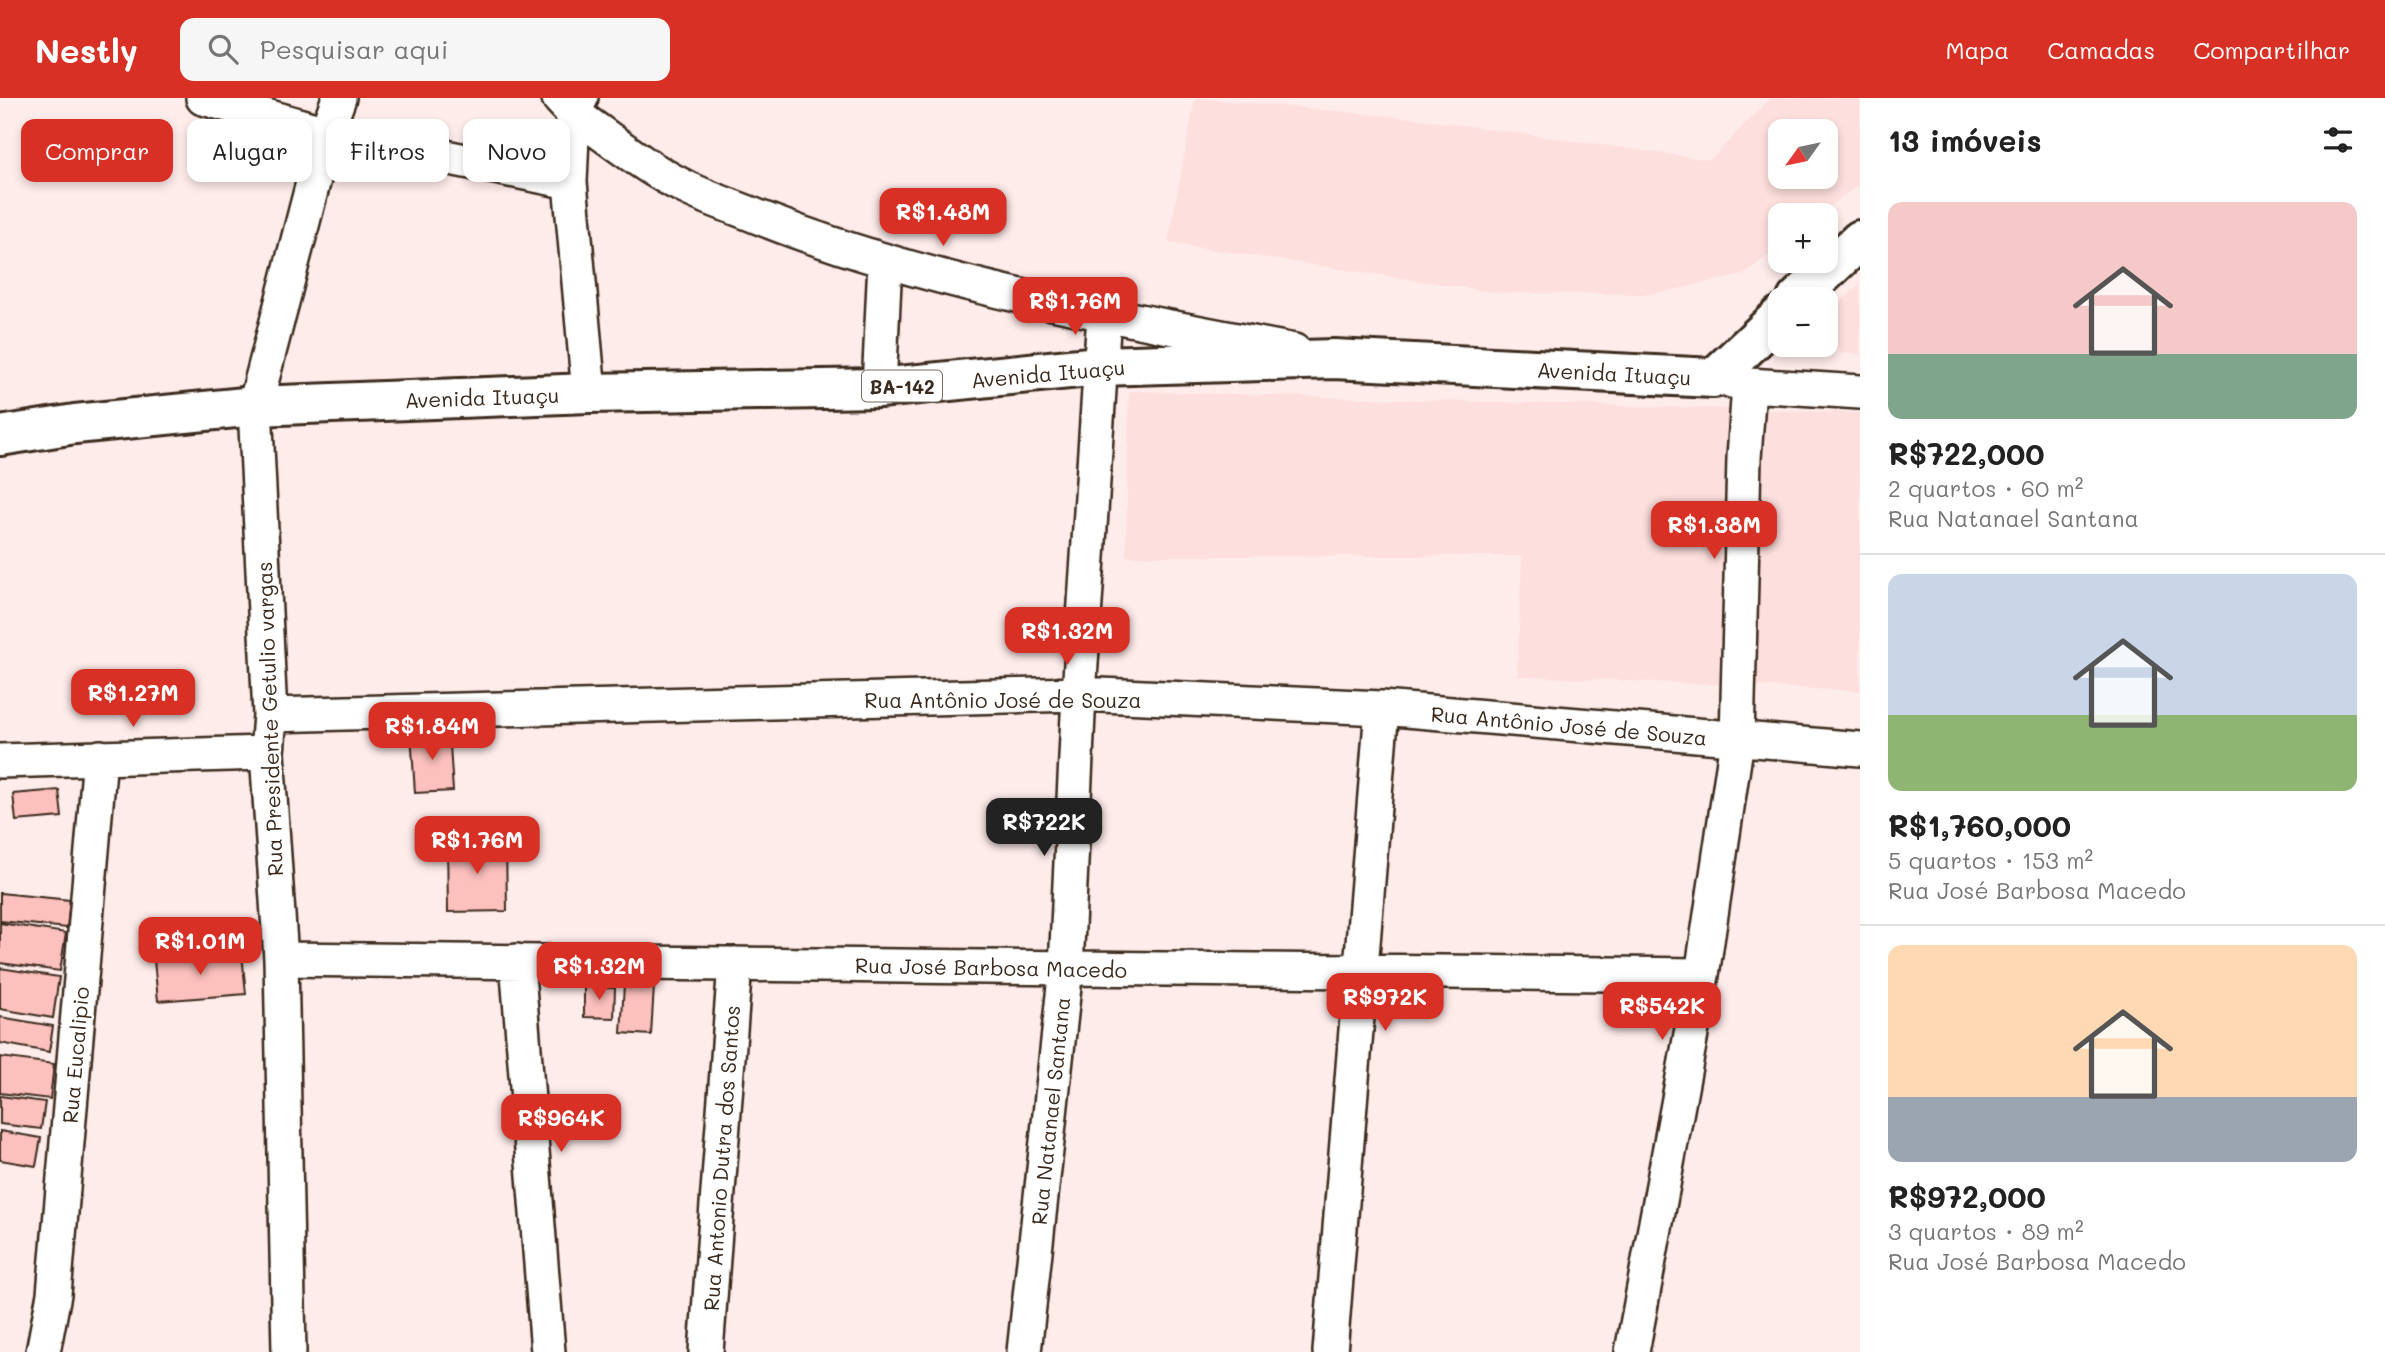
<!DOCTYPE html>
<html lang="pt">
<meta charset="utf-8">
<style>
body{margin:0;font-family:Mali,sans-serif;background:#f6f6f6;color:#222;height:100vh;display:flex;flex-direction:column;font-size:26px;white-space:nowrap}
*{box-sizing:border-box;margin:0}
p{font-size:23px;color:#767676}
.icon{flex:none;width:38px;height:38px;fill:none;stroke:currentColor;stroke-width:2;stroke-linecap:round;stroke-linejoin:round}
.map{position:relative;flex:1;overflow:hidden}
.details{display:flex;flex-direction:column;background:#fff;width:525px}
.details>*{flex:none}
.guide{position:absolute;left:21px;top:21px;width:665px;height:63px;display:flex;gap:14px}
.needle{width:46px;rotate:237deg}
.fabs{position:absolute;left:1768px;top:21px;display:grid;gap:14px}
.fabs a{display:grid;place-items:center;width:70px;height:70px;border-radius:14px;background:#fff;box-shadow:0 4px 10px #0003;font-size:35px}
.price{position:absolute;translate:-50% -60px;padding:0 16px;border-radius:14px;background:#d93025;color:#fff;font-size:23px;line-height:46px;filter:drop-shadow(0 2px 4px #0008)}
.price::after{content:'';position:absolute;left:50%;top:42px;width:21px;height:16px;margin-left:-10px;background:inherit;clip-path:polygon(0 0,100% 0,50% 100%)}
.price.active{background:#222;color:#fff}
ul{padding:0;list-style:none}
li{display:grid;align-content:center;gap:14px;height:371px;padding:0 28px}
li+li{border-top:2px solid #e0e0e0}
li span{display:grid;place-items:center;height:217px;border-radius:14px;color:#555}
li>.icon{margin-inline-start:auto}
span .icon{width:126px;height:126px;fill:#fffc;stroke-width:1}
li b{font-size:30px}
h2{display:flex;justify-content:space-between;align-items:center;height:84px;padding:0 28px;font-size:30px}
.chip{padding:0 24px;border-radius:14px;background:#fff;box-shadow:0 4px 10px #0003;font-size:24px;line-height:63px}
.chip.active{background:#d93025;color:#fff}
header{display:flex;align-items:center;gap:42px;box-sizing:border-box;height:98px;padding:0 35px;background:#d93025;color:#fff}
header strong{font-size:33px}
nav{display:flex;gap:38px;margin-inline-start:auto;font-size:24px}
.search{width:490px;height:63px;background:#f6f6f6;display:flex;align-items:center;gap:18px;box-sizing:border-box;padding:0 24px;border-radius:14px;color:#767676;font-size:26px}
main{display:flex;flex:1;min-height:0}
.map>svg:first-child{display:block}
.built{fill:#fddfdd;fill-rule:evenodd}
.building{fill:#fcc0bd;stroke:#3b2a1e;stroke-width:2}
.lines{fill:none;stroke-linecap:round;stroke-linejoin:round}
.street-casing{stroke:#3b2a1e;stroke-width:38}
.primary-casing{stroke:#3b2a1e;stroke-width:44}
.street{stroke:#fff;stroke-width:33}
.primary{stroke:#fff;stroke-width:38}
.labels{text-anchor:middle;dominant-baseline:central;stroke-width:5;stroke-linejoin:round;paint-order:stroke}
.shield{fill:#fff;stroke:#766a62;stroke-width:2}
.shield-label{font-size:19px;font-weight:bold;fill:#3b2a1e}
.street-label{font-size:21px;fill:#3b2a1e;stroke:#fff}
</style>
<header>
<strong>Nestly</strong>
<div class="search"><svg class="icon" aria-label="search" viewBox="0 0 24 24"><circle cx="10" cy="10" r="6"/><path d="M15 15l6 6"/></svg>Pesquisar aqui</div>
<nav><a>Mapa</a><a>Camadas</a><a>Compartilhar</a></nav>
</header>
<main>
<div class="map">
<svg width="1860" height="1254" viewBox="0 0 1860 1254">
<rect width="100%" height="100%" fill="#feeceb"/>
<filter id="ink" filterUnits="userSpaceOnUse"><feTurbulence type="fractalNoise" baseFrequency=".0143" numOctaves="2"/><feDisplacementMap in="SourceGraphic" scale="14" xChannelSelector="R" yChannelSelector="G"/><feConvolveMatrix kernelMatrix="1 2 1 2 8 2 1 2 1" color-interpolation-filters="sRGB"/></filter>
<g filter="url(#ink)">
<path class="built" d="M 1195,0 L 1411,20 L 1710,62 L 1771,0 L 1860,0 L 1860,85 L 1819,117 L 1780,117 L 1780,148 L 1743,177 L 1652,196 L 1500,195 L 1168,145 ZM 1780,33 L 1825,33 L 1825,79 L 1780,79 Z
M 1860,187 L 1860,257 L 1840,255 L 1825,230 L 1825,217 Z
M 1129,293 L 1860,315 L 1860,593 L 1517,578 L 1522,458 L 1126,458 Z"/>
<path class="building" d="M 449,632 L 453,693 L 415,695 L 411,635 Z
M 59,692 L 62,719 L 16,723 L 13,696 Z
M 447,742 L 506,742 L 507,813 L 448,814 Z
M 0,795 L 70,802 L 67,830 L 0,823 Z
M 0,825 L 66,835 L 60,873 L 0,865 Z
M 242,855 L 246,896 L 158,903 L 154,862 Z
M 0,870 L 59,879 L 53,920 L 0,911 Z
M 624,887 L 654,888 L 651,937 L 621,935 Z
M 584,889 L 615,890 L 614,920 L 584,919 Z
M 0,919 L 53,928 L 49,954 L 0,945 Z
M 0,959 L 54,966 L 50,1001 L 0,995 Z
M 0,998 L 45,1004 L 41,1031 L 0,1026 Z
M 0,1033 L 41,1040 L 36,1068 L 0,1062 Z"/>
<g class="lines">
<g class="street-casing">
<path id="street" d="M 203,0 L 326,35 L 570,84
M 559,0 L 573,15 C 608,39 644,69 683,88 C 706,100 732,108 756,118 C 928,187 1113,218 1294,253
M 581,0 L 573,15 L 570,84 L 589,295
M 1727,282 L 1749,287 L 1860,294
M 879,290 L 885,163
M 270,617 L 1079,596 L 1382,610 L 1860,651
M 0,663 L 267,655
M 281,861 L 1702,877
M 517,863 L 548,1254
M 43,1254 L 54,1196 L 100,659
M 289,1254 L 281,861 L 267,655 L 270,617 L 255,308 L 326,35 L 339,0
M 706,1254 L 735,866
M 1024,1254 L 1066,870 L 1079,596 L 1104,216
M 1330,1254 L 1382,610
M 1632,1254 L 1702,877 L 1737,642 L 1744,360 L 1749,287"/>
</g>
<g class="primary-casing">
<path id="primary" d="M 1797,201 L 1860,142
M 0,338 L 75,326 L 255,308 L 589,295 L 879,290 L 1099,268 L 1334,261 L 1714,280 L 1780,218"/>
</g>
<use href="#street" class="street"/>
<use href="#primary" class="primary"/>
</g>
</g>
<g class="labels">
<rect class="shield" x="862" y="272.5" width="80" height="31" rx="5"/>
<g class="shield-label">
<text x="902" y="288">BA-142</text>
</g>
<g class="street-label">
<text transform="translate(1048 275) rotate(-5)">Avenida Ituaçu</text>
<text transform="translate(1614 275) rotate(3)">Avenida Ituaçu</text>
<text transform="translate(482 299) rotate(-2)">Avenida Ituaçu</text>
<text x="1003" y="601">Rua Antônio José de Souza</text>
<text transform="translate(269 621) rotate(-92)">Rua Presidente Getulio vargas</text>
<text transform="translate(1569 627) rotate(5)">Rua Antônio José de Souza</text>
<text transform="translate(991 869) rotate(1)">Rua José Barbosa Macedo</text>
<text transform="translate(75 957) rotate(-85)">Rua Eucalipio</text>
<text transform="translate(1050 1013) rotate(-84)">Rua Natanael Santana</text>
<text transform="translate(721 1060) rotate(-86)">Rua Antonio Dutra dos Santos</text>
</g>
</g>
</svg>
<div class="fabs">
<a><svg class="needle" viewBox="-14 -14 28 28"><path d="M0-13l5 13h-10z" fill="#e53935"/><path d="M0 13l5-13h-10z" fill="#767676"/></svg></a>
<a>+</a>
<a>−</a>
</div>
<b class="price" style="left:943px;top:150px">R$1.48M</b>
<b class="price" style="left:1075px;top:239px">R$1.76M</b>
<b class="price" style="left:1714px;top:463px">R$1.38M</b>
<b class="price" style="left:1067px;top:569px">R$1.32M</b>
<b class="price" style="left:133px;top:631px">R$1.27M</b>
<b class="price" style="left:432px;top:664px">R$1.84M</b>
<b class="price active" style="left:1044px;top:760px">R$722K</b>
<b class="price" style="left:477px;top:778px">R$1.76M</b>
<b class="price" style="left:200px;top:879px">R$1.01M</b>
<b class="price" style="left:599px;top:904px">R$1.32M</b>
<b class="price" style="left:1385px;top:935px">R$972K</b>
<b class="price" style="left:1662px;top:944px">R$542K</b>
<b class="price" style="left:561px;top:1056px">R$964K</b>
<div class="guide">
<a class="chip active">Comprar</a>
<a class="chip">Alugar</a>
<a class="chip">Filtros</a>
<a class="chip">Novo</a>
</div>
</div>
<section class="details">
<h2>13 imóveis<svg class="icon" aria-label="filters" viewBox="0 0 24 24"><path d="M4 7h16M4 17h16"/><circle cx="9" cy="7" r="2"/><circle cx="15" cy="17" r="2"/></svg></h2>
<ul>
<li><span style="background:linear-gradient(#f6c9c9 70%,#7fa58c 0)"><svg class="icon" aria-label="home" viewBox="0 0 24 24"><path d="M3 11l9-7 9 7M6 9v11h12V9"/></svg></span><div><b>R$722,000</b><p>2 quartos · 60 m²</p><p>Rua Natanael Santana</p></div></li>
<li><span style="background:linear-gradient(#c9d6e8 65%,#8fb573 0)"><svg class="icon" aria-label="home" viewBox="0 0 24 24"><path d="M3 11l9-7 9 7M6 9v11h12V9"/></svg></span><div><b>R$1,760,000</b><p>5 quartos · 153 m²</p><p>Rua José Barbosa Macedo</p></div></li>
<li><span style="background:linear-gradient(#ffd9b3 70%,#9aa5b1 0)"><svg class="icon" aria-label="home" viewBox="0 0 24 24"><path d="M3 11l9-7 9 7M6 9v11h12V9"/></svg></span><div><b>R$972,000</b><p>3 quartos · 89 m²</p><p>Rua José Barbosa Macedo</p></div></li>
</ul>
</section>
</main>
